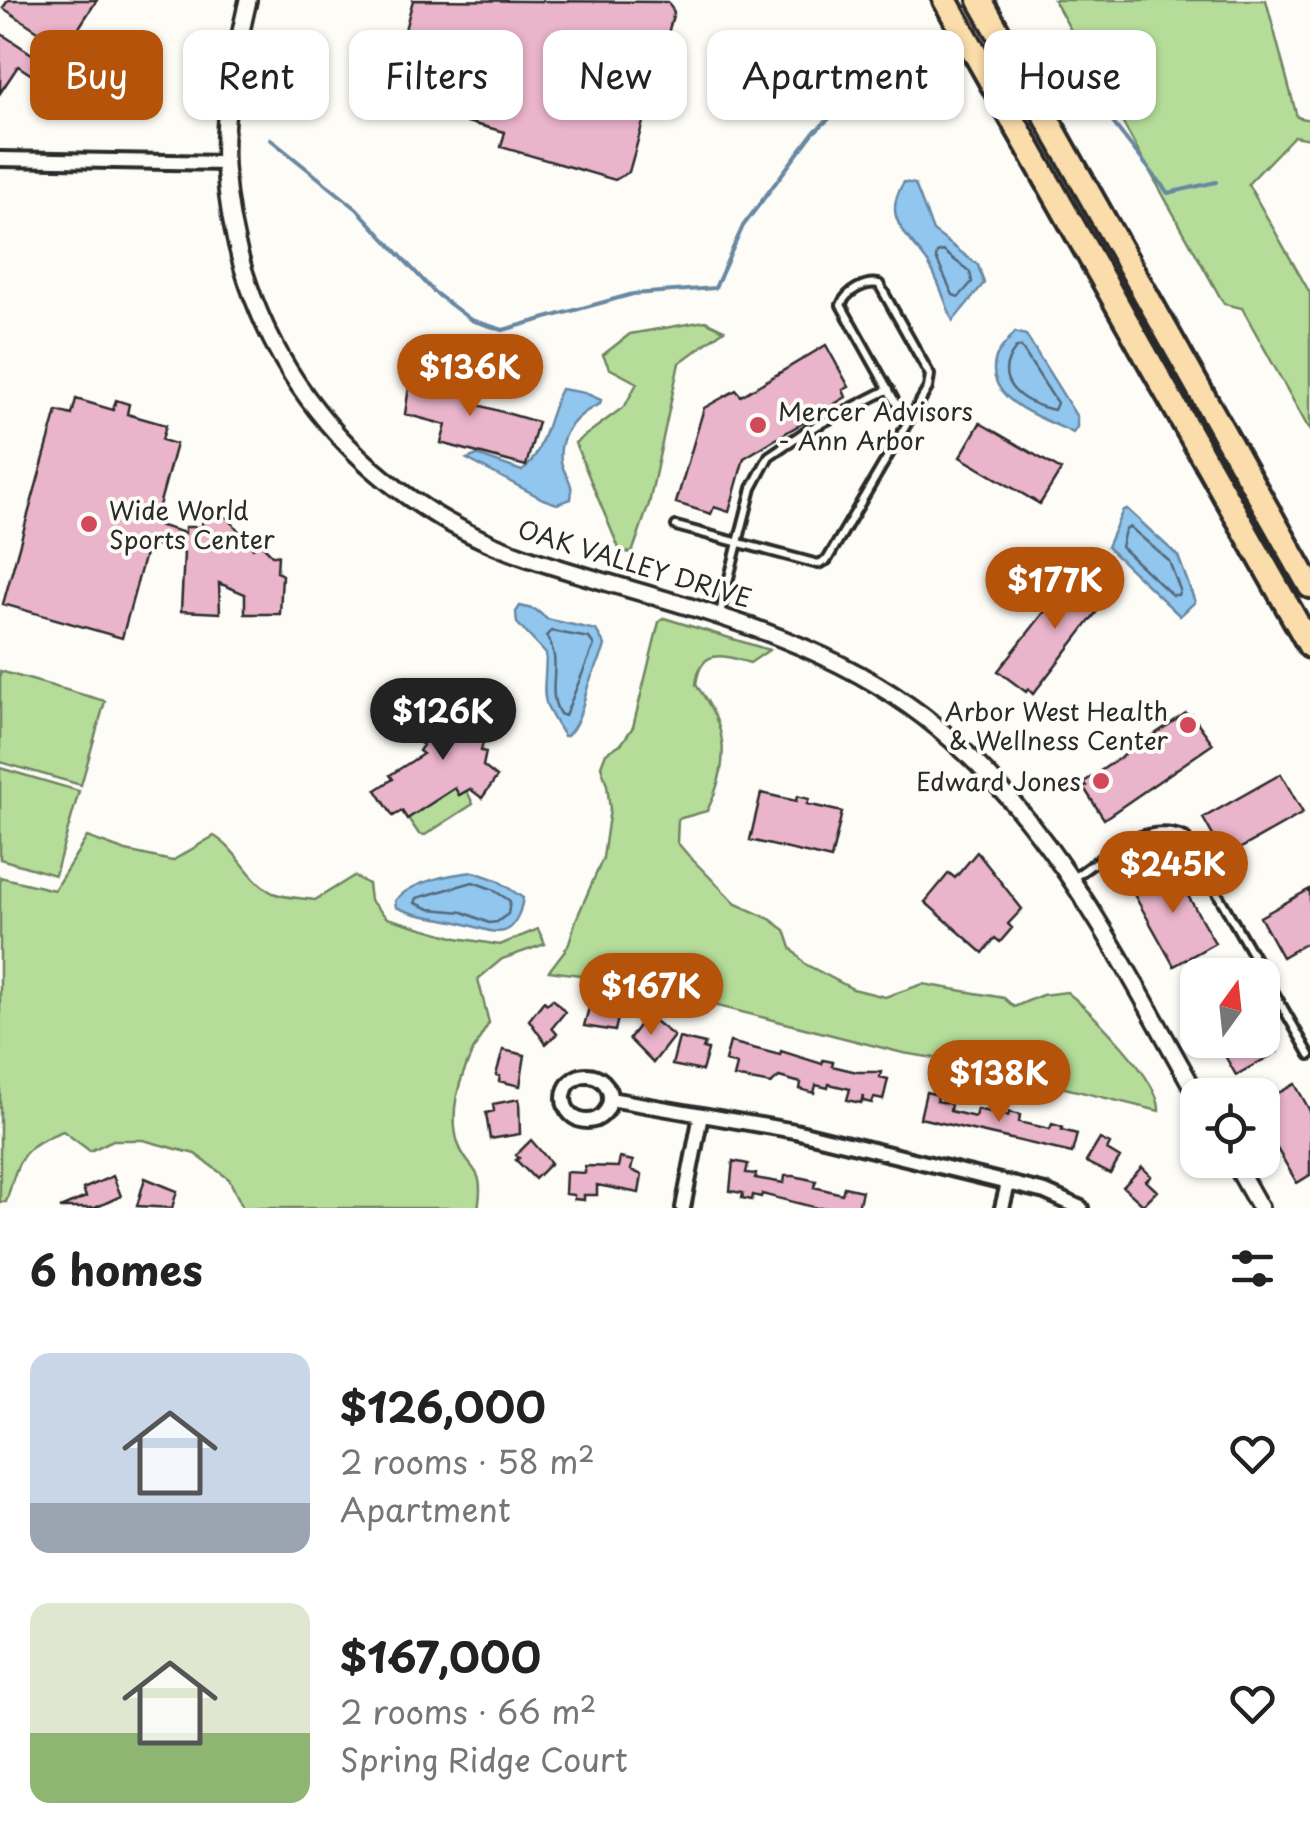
<!DOCTYPE html>
<meta charset="utf-8">
<style>
body{margin:0;font-family:"Playpen Sans",sans-serif;background:#f6f6f6;color:#222;height:100vh;display:flex;flex-direction:column;font-size:38px;white-space:nowrap}
*{box-sizing:border-box;margin:0}
p{font-size:32px;color:#767676}
.icon{flex:none;width:55px;height:55px;fill:none;stroke:currentColor;stroke-width:2;stroke-linecap:round;stroke-linejoin:round}
.map{position:relative;height:1208px;overflow:hidden}
.side{display:flex;flex-direction:column;background:#fff;flex:1}
.side>*{flex:none}
.hud{position:absolute;left:30px;top:30px;width:1250px;height:90px;display:flex;gap:20px}
.needle{width:65px;rotate:15deg}
.tools{position:absolute;left:1180px;top:958px;display:grid;gap:20px}
.tools a{display:grid;place-items:center;width:100px;height:100px;border-radius:20px;background:#fff;box-shadow:0 2px 8px #0004;font-size:50px}
.price{position:absolute;translate:-50% -85px;padding:0 22px;border-radius:35px;background:#b45309;color:#fff;font-size:32px;line-height:65px;filter:drop-shadow(0 2px 5px #0008)}
.price::after{content:'';position:absolute;left:50%;top:60px;width:30px;height:22px;margin-left:-15px;background:inherit;clip-path:polygon(0 0,100% 0,50% 100%)}
.price.on{background:#222;color:#fff}
ul{padding:0;list-style:none}
li{display:flex;align-items:center;gap:30px;height:250px;padding:0 30px}
li span{display:grid;place-items:center;flex:none;width:280px;height:200px;border-radius:20px;color:#555}
li>.icon{margin-inline-start:auto}
span .icon{width:120px;height:120px;fill:#fffc;stroke-width:1}
li b{font-size:42px}
h2{display:flex;justify-content:space-between;align-items:center;height:120px;padding:0 30px;font-size:42px}
.pill{padding:0 35px;border-radius:20px;background:#fff;box-shadow:0 2px 8px #0004;font-size:35px;line-height:90px}
.pill.on{background:#b45309;color:#fff}
.map>svg:first-child{display:block}
.green{fill:#b5dd99;stroke:#708462;stroke-width:2.5}
.water{fill:#91c6ef;stroke:#6888a1;stroke-width:2.5}
.lines{fill:none;stroke-linecap:round;stroke-linejoin:round}
.shore{stroke:#546979;stroke-width:2.5}
.stream{stroke:#6888a1;stroke-width:4}
.building{fill:#eab4cb;stroke:#2b2b2b;stroke-width:2.5}
.service-casing{stroke:#2b2b2b;stroke-width:14}
.minor-casing{stroke:#2b2b2b;stroke-width:20}
.tertiary-casing{stroke:#2b2b2b;stroke-width:22}
.motorway-casing{stroke:#2b2b2b;stroke-width:30}
.service{stroke:#fdfcf7;stroke-width:6}
.minor{stroke:#fdfcf7;stroke-width:12}
.tertiary{stroke:#fdfcf7;stroke-width:15}
.motorway{stroke:#fbddab;stroke-width:22}
.poi-dot{fill:#d1495b;stroke:#fdfcf7;stroke-width:4}
.labels{text-anchor:middle;dominant-baseline:central;stroke-width:8;stroke-linejoin:round;paint-order:stroke}
.poi-label{font-size:25px;fill:#2b2b2b;stroke:#fdfcf7;text-anchor:start}
.street-label{font-size:25px;fill:#2b2b2b;stroke:#fdfcf7}
</style>
<div class="map">
<svg width="1310" height="1208" viewBox="0 0 1310 1208">
<rect width="100%" height="100%" fill="#fdfcf7"/>
<filter id="ink" filterUnits="userSpaceOnUse"><feTurbulence type="fractalNoise" baseFrequency=".01" numOctaves="2"/><feDisplacementMap in="SourceGraphic" scale="20" xChannelSelector="R" yChannelSelector="G"/><feConvolveMatrix kernelMatrix="1 2 1 2 8 2 1 2 1" color-interpolation-filters="sRGB"/></filter>
<g filter="url(#ink)">
<path class="green" d="M 1054,0 L 1266,0 L 1297,117 L 1310,120 L 1310,139 L 1294,136 L 1248,184 L 1310,293 L 1310,431 L 1242,308 L 1224,304 Z
M 705,321 L 724,330 L 679,363 L 649,504 L 632,553 L 620,551 L 575,443 L 625,406 L 637,383 L 609,368 L 603,355 L 630,334 Z
M 664,618 L 769,650 L 750,663 C 721,654 700,648 696,685 C 729,728 730,763 707,811 L 678,819 L 677,842 L 688,855 L 736,904 L 770,919 L 785,930 L 791,948 L 805,964 L 853,989 L 885,997 L 923,984 L 1004,998 L 1014,1007 L 1042,995 L 1067,992 C 1090,1011 1161,1080 1159,1111 L 954,1061 L 903,1053 L 612,979 L 549,971 L 568,946 L 576,920 L 603,858 L 610,809 L 607,785 L 601,766 L 606,753 L 622,743 L 633,727 L 659,622 Z
M 0,671 L 105,701 L 81,785 L 0,762 Z
M 0,768 L 79,791 L 55,875 L 0,859 Z
M 455,788 L 459,795 L 467,791 L 473,804 L 425,835 L 419,834 L 408,818 Z
M 214,836 C 237,849 249,881 273,893 C 284,898 302,898 315,900 L 354,876 L 368,884 L 370,900 L 387,918 L 457,938 L 500,945 L 538,929 L 545,944 L 502,959 L 478,979 L 489,1023 C 468,1056 446,1103 458,1143 C 468,1173 486,1164 478,1208 L 243,1208 L 229,1179 L 195,1154 L 143,1140 L 113,1140 L 90,1151 L 63,1131 C 19,1147 19,1160 6,1202 L 0,1202 L 0,877 L 54,890 L 87,837 L 126,851 L 172,861 Z"/>
<path class="water" d="M 904,182 L 915,184 L 933,231 L 978,265 L 984,283 L 953,321 C 945,303 939,280 928,263 C 909,235 880,219 904,182 Z
M 1015,332 L 1026,335 L 1077,417 L 1077,427 L 1073,433 C 1044,418 982,401 996,357 C 999,349 1010,339 1015,332 Z
M 561,389 L 585,393 L 601,400 L 600,404 C 578,413 557,434 561,461 C 564,477 574,479 571,499 L 557,504 L 543,499 L 467,459 L 477,455 L 522,471 C 543,457 549,411 561,389 Z
M 1127,509 L 1178,556 L 1195,602 L 1180,616 L 1107,547 L 1123,510 Z
M 520,606 L 536,610 L 547,619 L 596,630 L 605,645 C 602,659 594,669 589,683 C 583,701 581,722 567,736 L 564,736 C 538,696 545,700 546,654 L 517,623 L 516,612 Z
M 474,872 L 497,880 L 523,898 C 514,948 492,930 458,922 C 434,916 420,918 396,907 L 395,901 C 410,882 450,874 474,872 Z"/>
<g class="lines">
<path class="shore" d="M 943,251 L 970,272 L 972,282 L 959,297 L 953,295 L 936,258 L 937,253 Z
M 1021,347 L 1057,403 L 1054,410 C 1023,403 989,382 1016,348 Z
M 1130,527 L 1169,561 L 1180,590 L 1178,595 L 1172,595 L 1121,547 L 1125,530 Z
M 551,631 L 589,638 L 594,645 L 565,716 L 560,714 C 544,688 565,663 546,636 Z
M 473,882 L 492,889 L 510,901 L 508,914 L 497,922 L 489,923 L 463,912 L 430,909 L 415,903 L 417,898 Z"/>
<path class="stream" d="M 1107,115 L 1168,193 L 1216,182
M 270,139 L 357,209 L 434,292 L 471,320 L 503,330 L 633,294 L 715,288 L 743,226 L 813,133 L 847,103 L 948,107"/>
</g>
<path class="building" d="M 8,0 L 97,0 L 78,29 L 95,40 L 82,60 L 3,8 Z
M 413,0 L 668,2 L 674,12 L 629,172 L 615,180 L 501,147 L 505,132 L 467,122 L 472,104 L 391,82 Z
M 0,33 L 79,85 L 70,100 L 18,66 L 0,93 Z
M 120,59 L 134,59 L 134,70 L 149,70 L 149,95 L 120,95 Z
M 826,345 L 849,387 L 843,390 L 846,397 L 744,458 L 729,512 L 714,507 L 711,514 L 676,503 L 704,408 L 736,390 L 741,396 Z
M 418,372 L 483,390 L 478,405 L 538,422 L 526,466 L 441,443 L 446,425 L 405,414 L 410,380 L 412,375 L 417,377 Z
M 76,399 L 113,410 L 116,400 L 129,404 L 127,414 L 166,425 L 162,440 L 176,444 L 154,524 L 185,533 L 185,527 L 201,527 L 205,512 L 228,518 L 253,548 L 259,542 L 272,555 L 278,555 L 277,572 L 282,575 L 280,614 L 245,614 L 245,594 L 219,583 L 220,613 L 181,611 L 184,553 L 148,543 L 122,638 L 3,604 L 57,411 L 72,415 Z
M 980,423 L 1061,470 L 1040,504 L 960,457 Z
M 1079,568 L 1106,589 L 1103,592 L 1109,596 L 1033,694 L 1028,689 L 1026,692 L 998,671 Z
M 453,698 L 491,707 L 481,751 L 486,752 L 483,766 L 497,777 L 482,798 L 470,789 L 459,795 L 455,788 L 407,819 L 402,811 L 393,816 L 376,790 L 393,779 L 390,775 L 423,754 L 419,751 L 423,745 L 413,738 L 420,729 L 430,736 L 433,731 L 444,739 Z
M 1186,713 L 1189,717 L 1192,715 L 1213,744 L 1104,819 L 1084,788 L 1087,786 L 1084,782 Z
M 1281,774 L 1303,813 L 1225,857 L 1203,818 Z
M 761,793 L 796,801 L 797,796 L 809,799 L 807,804 L 842,812 L 831,859 L 750,840 Z
M 977,852 L 1022,909 L 1008,924 L 1012,928 L 1000,942 L 995,938 L 983,953 L 925,902 L 949,873 L 955,878 Z
M 1171,866 L 1215,943 L 1174,966 L 1131,889 Z
M 1310,889 L 1310,941 L 1282,957 L 1260,917 Z
M 553,999 L 565,1012 L 552,1028 L 557,1034 L 546,1044 L 529,1020 L 544,1001 L 547,1004 Z
M 595,1001 L 620,1009 L 615,1031 L 584,1026 L 590,1004 L 594,1005 Z
M 647,1015 L 674,1036 L 653,1063 L 629,1039 Z
M 679,1038 L 705,1044 L 703,1049 L 708,1050 L 702,1071 L 672,1065 Z
M 1216,1040 L 1270,1040 L 1277,1052 L 1236,1075 Z
M 730,1042 L 780,1055 L 781,1051 L 822,1064 L 823,1060 L 833,1062 L 832,1066 L 857,1072 L 881,1072 L 880,1077 L 888,1079 L 883,1100 L 874,1098 L 872,1103 L 863,1101 L 863,1095 L 861,1103 L 847,1100 L 850,1089 L 829,1084 L 828,1088 L 816,1085 L 814,1093 L 800,1089 L 801,1083 L 779,1077 L 771,1084 L 734,1077 L 737,1065 L 725,1061 Z
M 503,1050 L 525,1055 L 520,1086 L 499,1081 L 500,1076 L 496,1075 Z
M 1295,1084 L 1310,1111 L 1310,1175 L 1297,1183 L 1262,1123 L 1262,1102 Z
M 926,1092 L 938,1095 L 937,1101 L 951,1104 L 950,1111 L 975,1117 L 977,1109 L 1008,1116 L 1009,1112 L 1020,1115 L 1019,1122 L 1050,1129 L 1052,1124 L 1062,1127 L 1062,1130 L 1077,1134 L 1072,1153 L 920,1118 Z
M 519,1099 L 520,1134 L 490,1139 L 486,1113 L 494,1111 L 493,1104 Z
M 1100,1139 L 1110,1144 L 1107,1150 L 1120,1158 L 1110,1174 L 1086,1162 Z
M 531,1140 L 551,1163 L 535,1179 L 516,1160 L 519,1158 L 516,1155 Z
M 620,1158 L 633,1161 L 631,1170 L 642,1175 L 639,1193 L 597,1185 L 597,1195 L 584,1195 L 584,1200 L 574,1199 L 574,1195 L 565,1194 L 566,1172 L 585,1173 L 585,1166 L 618,1167 Z
M 733,1161 L 748,1164 L 746,1173 L 756,1174 L 755,1178 L 784,1183 L 785,1176 L 794,1176 L 816,1181 L 814,1187 L 842,1194 L 844,1187 L 862,1191 L 858,1208 L 817,1208 L 762,1194 L 761,1197 L 753,1195 L 752,1200 L 742,1198 L 743,1193 L 730,1191 Z
M 1142,1167 L 1151,1176 L 1146,1181 L 1157,1191 L 1143,1205 L 1123,1187 Z
M 113,1176 L 121,1196 L 95,1208 L 60,1208 L 86,1197 L 83,1189 Z
M 145,1178 L 177,1191 L 172,1208 L 137,1206 Z"/>
<g class="lines">
<g class="service-casing">
<path id="service" d="M 676,526 L 818,564 L 827,560 L 928,388 L 930,375 L 879,284 C 865,281 846,292 841,305 L 907,423
M 720,613 L 752,488 L 769,456 L 806,431 L 889,389
M 1073,878 C 1106,856 1143,819 1185,837 L 1310,1055"/>
</g>
<g class="minor-casing">
<path id="minor" d="M 0,159 L 225,163
M564 1098a23 23 0 1 1 46 0a23 23 0 1 1-46 0Z
M 610,1099 L 795,1131 L 1045,1192 L 1081,1208
M 683,1208 L 701,1115
M 1002,1208 L 1008,1184"/>
</g>
<g class="tertiary-casing">
<path id="tertiary" d="M 248,0 C 236,54 222,110 225,166 C 236,351 357,501 531,559 C 666,604 807,627 923,716 C 1051,815 1120,959 1198,1097
M 1233,1160 L 1260,1208"/>
</g>
<g class="motorway-casing">
<path id="motorway" d="M 945,0 L 1310,646
M 980,0 L 1310,586"/>
</g>
<use href="#service" class="service"/>
<use href="#minor" class="minor"/>
<use href="#tertiary" class="tertiary"/>
<use href="#motorway" class="motorway"/>
</g>
</g>
<g class="poi-dot">
<circle cx="758" cy="425" r="10"/>
<circle cx="89" cy="524" r="10"/>
<circle cx="1188" cy="725" r="10"/>
<circle cx="1101" cy="781" r="10"/>
</g>
<g class="labels">
<g class="poi-label">
<text x="778" y="411">Mercer Advisors<tspan x="778" dy="29">- Ann Arbor</tspan></text>
<text x="109" y="510">Wide World<tspan x="109" dy="29">Sports Center</tspan></text>
<text x="1168" y="711" text-anchor="end">Arbor West Health<tspan x="1168" dy="29">&amp; Wellness Center</tspan></text>
<text x="1081" y="781" text-anchor="end">Edward Jones</text>
</g>
<g class="street-label">
<text transform="translate(635 563) rotate(17)">OAK VALLEY DRIVE</text>
</g>
</g>
</svg>
<div class="tools">
<a><svg class="needle" viewBox="-14 -14 28 28"><path d="M0-13l5 13h-10z" fill="#e53935"/><path d="M0 13l5-13h-10z" fill="#767676"/></svg></a>
<a><svg class="icon" aria-label="locate" viewBox="0 0 24 24"><circle cx="12" cy="12" r="6"/><path d="M12 2v4M12 18v4M2 12h4M18 12h4"/></svg></a>
</div>
<b class="price" style="left:470px;top:419px">$136K</b>
<b class="price" style="left:1055px;top:632px">$177K</b>
<b class="price on" style="left:443px;top:763px">$126K</b>
<b class="price" style="left:1173px;top:916px">$245K</b>
<b class="price" style="left:651px;top:1038px">$167K</b>
<b class="price" style="left:999px;top:1125px">$138K</b>
<div class="hud">
<a class="pill on">Buy</a>
<a class="pill">Rent</a>
<a class="pill">Filters</a>
<a class="pill">New</a>
<a class="pill">Apartment</a>
<a class="pill">House</a>
</div>
</div>
<section class="side">
<h2>6 homes<svg class="icon" aria-label="filters" viewBox="0 0 24 24"><path d="M4 7h16M4 17h16"/><circle cx="9" cy="7" r="2"/><circle cx="15" cy="17" r="2"/></svg></h2>
<ul>
<li><span style="background:linear-gradient(#c9d6e8 75%,#9aa5b1 0)"><svg class="icon" aria-label="home" viewBox="0 0 24 24"><path d="M3 11l9-7 9 7M6 9v11h12V9"/></svg></span><div><b>$126,000</b><p>2 rooms · 58 m²</p><p>Apartment</p></div><svg class="icon" aria-label="heart" viewBox="0 0 24 24"><path d="M12 20l-8-8c-3-5 5-10 8-4 3-6 11-1 8 4z"/></svg></li>
<li><span style="background:linear-gradient(#dfe7d0 65%,#8fb573 0)"><svg class="icon" aria-label="home" viewBox="0 0 24 24"><path d="M3 11l9-7 9 7M6 9v11h12V9"/></svg></span><div><b>$167,000</b><p>2 rooms · 66 m²</p><p>Spring Ridge Court</p></div><svg class="icon" aria-label="heart" viewBox="0 0 24 24"><path d="M12 20l-8-8c-3-5 5-10 8-4 3-6 11-1 8 4z"/></svg></li>
</ul>
</section>
